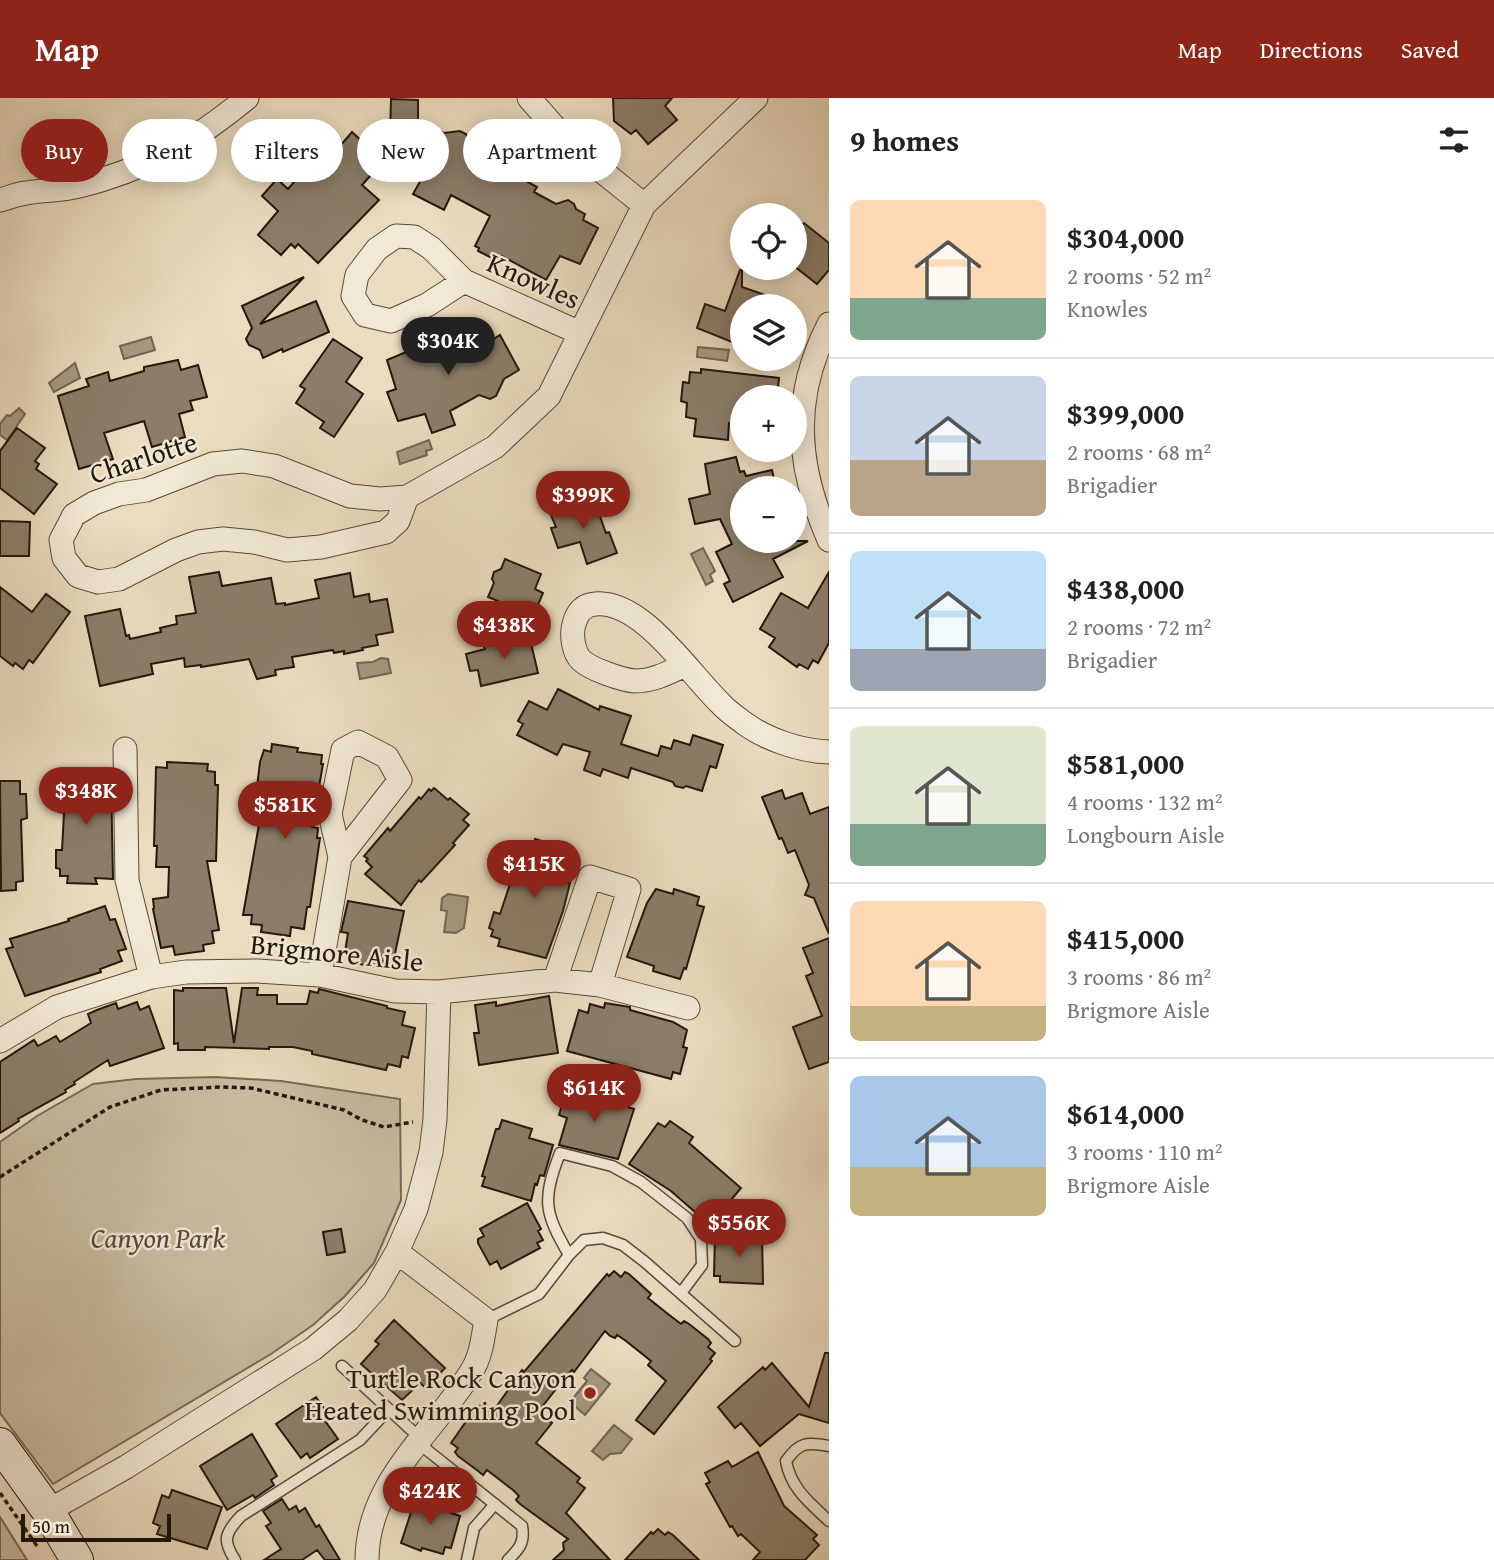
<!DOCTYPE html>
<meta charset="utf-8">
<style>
body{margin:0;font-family:"Gentium Book Plus",serif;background:#f2f2f2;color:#222;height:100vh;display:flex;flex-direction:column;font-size:26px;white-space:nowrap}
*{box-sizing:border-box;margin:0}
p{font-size:23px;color:#767676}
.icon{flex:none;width:38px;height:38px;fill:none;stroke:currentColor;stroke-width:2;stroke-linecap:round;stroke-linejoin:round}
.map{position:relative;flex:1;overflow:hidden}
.drawer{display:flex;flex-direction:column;background:#fff;width:665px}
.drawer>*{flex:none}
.banner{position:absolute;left:21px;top:21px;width:665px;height:63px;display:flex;gap:14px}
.controls{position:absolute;left:730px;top:105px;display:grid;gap:14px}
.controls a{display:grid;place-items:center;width:77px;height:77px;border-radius:50%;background:#fff;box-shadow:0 4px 18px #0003;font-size:35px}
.scale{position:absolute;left:21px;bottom:18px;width:150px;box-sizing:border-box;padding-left:7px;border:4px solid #24170d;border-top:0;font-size:19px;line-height:24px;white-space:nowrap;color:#24170d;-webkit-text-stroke:5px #f1e8d5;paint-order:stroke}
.price{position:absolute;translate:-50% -60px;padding:0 16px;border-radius:24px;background:#8f2418;color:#fff;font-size:23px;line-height:46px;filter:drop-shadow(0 2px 4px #0008)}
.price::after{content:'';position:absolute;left:50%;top:42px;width:21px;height:16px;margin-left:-10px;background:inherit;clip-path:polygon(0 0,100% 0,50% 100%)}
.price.on{background:#222;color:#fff}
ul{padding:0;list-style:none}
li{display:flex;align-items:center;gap:21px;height:175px;padding:0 21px}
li+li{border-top:2px solid #e0e0e0}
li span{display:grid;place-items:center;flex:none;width:196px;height:140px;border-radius:10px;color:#555}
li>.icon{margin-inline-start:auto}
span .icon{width:84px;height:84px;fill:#fffc;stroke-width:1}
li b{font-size:30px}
h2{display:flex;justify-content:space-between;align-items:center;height:84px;padding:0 21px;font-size:30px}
.pill{padding:0 24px;border-radius:32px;background:#fff;box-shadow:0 4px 18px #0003;font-size:24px;line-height:63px}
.pill.on{background:#8f2418;color:#fff}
header{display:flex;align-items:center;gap:42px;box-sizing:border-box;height:98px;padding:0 35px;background:#8f2418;color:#fff}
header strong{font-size:33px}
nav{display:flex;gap:38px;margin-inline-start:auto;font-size:24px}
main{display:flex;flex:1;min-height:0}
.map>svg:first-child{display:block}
.green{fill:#c8bba0;stroke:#766956;stroke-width:2}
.water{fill:#a79982;stroke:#736553;stroke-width:2}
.building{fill:#8b7d69;stroke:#24170d;stroke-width:2}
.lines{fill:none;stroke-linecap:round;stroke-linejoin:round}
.lane-casing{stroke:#564839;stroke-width:13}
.street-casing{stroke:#564839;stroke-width:25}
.secondary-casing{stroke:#24170d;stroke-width:34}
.path{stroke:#24170d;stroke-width:3.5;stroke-dasharray:5 3.5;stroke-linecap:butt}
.lane{stroke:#f1e8d5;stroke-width:10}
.street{stroke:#f1e8d5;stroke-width:23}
.secondary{stroke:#f1e8d5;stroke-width:32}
.poi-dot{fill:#8f2418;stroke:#f1e8d5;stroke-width:2.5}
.labels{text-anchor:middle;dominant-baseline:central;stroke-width:5;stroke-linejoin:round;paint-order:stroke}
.street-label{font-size:28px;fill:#24170d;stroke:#f1e8d5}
.park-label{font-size:28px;font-style:italic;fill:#554839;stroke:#f1e8d5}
.poi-label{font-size:28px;fill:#24170d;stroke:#f1e8d5;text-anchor:end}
</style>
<header>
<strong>Map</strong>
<nav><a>Map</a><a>Directions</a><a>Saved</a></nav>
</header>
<main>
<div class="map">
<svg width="829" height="1462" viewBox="0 0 829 1462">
<rect width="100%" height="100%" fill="#eadcbe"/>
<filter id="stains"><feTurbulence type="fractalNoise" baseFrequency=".00286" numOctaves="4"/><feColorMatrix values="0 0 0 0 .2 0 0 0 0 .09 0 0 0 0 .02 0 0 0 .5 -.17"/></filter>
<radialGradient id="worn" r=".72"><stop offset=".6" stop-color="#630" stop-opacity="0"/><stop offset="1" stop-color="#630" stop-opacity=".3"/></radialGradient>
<path class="green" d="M 215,979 L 281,983 L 400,1001 L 401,1102 L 374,1165 L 345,1198 L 313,1227 L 271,1256 L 53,1386 L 0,1315 L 0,1044 L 37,1018 L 93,986 L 136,981 Z
M 0,1419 L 27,1462 L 0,1462 Z"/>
<path class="water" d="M 151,239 L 155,252 L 124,261 L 120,248 Z
M 698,249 L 729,252 L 727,263 L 697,259 Z
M 75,265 L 80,280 L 54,294 L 49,285 Z
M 19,310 L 25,316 L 7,342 L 0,337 L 0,326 L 7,317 L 10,318 Z
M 429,342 L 432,351 L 426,353 L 427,357 L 400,366 L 397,354 Z
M 703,450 L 715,473 L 710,477 L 713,483 L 706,487 L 691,456 Z
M 381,560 L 388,561 L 391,575 L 360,581 L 357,565 L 373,564 Z
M 448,796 L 468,799 L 464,830 L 456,835 L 444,834 L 447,813 L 441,812 L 442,800 Z
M 591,1271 L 610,1286 L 585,1317 L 570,1304 L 587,1283 L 584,1280 Z
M 614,1327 L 632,1341 L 621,1355 L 610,1356 L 603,1362 L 592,1353 Z"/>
<path class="building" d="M 613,0 L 672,0 L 665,8 L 677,22 L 648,46 L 636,32 L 631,36 L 614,23 Z
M 391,1 L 418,2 L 418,22 L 444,35 L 460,33 L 466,36 L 473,49 L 512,68 L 509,74 L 537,89 L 534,94 L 556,106 L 568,102 L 574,106 L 576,111 L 585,116 L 583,122 L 598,130 L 580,166 L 560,158 L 546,182 L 502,158 L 499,163 L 496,162 L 478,153 L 479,150 L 475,148 L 490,118 L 451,97 L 444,112 L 413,96 L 426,73 L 423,72 L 424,69 L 407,61 L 419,37 L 390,36 Z
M 352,34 L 377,57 L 365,70 L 372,76 L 362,87 L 379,102 L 318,165 L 298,146 L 295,150 L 291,146 L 281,157 L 258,137 L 278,113 L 262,98 L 277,81 L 288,91 L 310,66 L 308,64 L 321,49 L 323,52 L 333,40 L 341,47 Z
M 794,121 L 802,127 L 804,125 L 829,145 L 829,172 L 817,186 L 794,168 Z
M 740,172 L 742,172 L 742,189 L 791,206 L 790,208 L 742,208 L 742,248 L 697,230 L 705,206 L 725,213 Z
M 304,179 L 260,226 L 316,203 L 329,234 L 283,254 L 282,251 L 263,260 L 260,252 L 249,247 L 246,241 L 252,230 L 242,208 Z
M 468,227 L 480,246 L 482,245 L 484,247 L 500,237 L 519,272 L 504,281 L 496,298 L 490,301 L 479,297 L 450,313 L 455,327 L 432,335 L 425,316 L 398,323 L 387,294 L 396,291 L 387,262 L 425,246 L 428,252 Z
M 333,241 L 362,260 L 346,284 L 363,296 L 334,339 L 320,330 L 324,324 L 296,305 L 305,291 L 300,288 Z
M 178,262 L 181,272 L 198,267 L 207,299 L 190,303 L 193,312 L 179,316 L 185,339 L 152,349 L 144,323 L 104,335 L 113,361 L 79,371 L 58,298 L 89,288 L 86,281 L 108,274 L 110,283 L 144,273 L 144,269 Z
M 701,271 L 779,280 L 777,299 L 742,299 L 738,326 L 729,325 L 728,342 L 694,338 L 696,321 L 686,319 L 687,305 L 681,303 L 683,284 L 689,285 L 690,274 L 701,275 Z
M 17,330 L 45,350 L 35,363 L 39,366 L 36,371 L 57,386 L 34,416 L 0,390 L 0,353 Z
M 736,359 L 740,374 L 744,373 L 746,378 L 772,372 L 776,390 L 742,390 L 742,443 L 808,443 L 773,461 L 783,479 L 733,504 L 724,486 L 730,483 L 716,454 L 732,446 L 720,421 L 695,426 L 689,401 L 710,396 L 705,366 Z
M 594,402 L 606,435 L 609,434 L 617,455 L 587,466 L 580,444 L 558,450 L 551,430 L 556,429 L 551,417 L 566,412 L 565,408 L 579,403 L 580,406 Z
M 0,423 L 30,424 L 29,458 L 0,458 Z
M 505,461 L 541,476 L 535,491 L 543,495 L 530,525 L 512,516 L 515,510 L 488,499 L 494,485 L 492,481 L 494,474 L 501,471 Z
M 219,474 L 222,488 L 271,480 L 276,506 L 285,505 L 285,507 L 319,500 L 315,482 L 350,475 L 354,499 L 369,496 L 370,504 L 387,501 L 393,534 L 376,537 L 378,547 L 362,550 L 363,552 L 344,556 L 344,553 L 334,555 L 333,552 L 292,559 L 294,569 L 275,572 L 276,577 L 257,581 L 249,561 L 201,569 L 201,567 L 185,569 L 184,560 L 151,566 L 153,576 L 100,588 L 85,518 L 120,511 L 126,538 L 129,537 L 130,541 L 161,534 L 160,530 L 177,526 L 176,518 L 196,515 L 189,479 Z
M 829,474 L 829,545 L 818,565 L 813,562 L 808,571 L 799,566 L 797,569 L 769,549 L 775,540 L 760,531 L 781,495 L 808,510 Z
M 0,489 L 32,514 L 46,496 L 70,514 L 33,565 L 29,562 L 23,571 L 15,565 L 13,568 L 0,558 Z
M 529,537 L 538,575 L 481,588 L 478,572 L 470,573 L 466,556 L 485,551 L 483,547 Z
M 558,591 L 599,612 L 600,608 L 631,618 L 621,646 L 658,658 L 661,648 L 671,651 L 674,642 L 690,647 L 693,637 L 723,647 L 716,670 L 710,668 L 702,693 L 686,688 L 683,690 L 675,688 L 673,684 L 631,670 L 628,680 L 603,671 L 600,678 L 584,672 L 590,654 L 563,646 L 557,657 L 517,637 L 523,626 L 518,623 L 529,603 L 547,612 Z
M 272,646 L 298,650 L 297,654 L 322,657 L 321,666 L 323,666 L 312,729 L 318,730 L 317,740 L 320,740 L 310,809 L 307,809 L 304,831 L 291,829 L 290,838 L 261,834 L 262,827 L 251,826 L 252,817 L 243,817 L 263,704 L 260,704 L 262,689 L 257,689 L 260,664 L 264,652 L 271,654 Z
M 167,664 L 208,666 L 207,673 L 215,674 L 215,687 L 218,687 L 216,763 L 207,763 L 219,832 L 212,833 L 214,845 L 203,847 L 204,853 L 175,857 L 173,848 L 161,850 L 153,811 L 154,810 L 153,801 L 168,799 L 169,769 L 156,769 L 157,748 L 154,748 L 156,669 L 167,670 Z
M 77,670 L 107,671 L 107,681 L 111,681 L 113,781 L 95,780 L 97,786 L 67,785 L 68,778 L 60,778 L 60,771 L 56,770 L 56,752 L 62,752 L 64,715 L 59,714 L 60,688 L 66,688 L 66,676 L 77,677 Z
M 0,683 L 20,683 L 20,696 L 26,696 L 27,720 L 21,722 L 23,783 L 16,784 L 16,792 L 1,793 Z
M 434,690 L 448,702 L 450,700 L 469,716 L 463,722 L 469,727 L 453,745 L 455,747 L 421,784 L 419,782 L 401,807 L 365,776 L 372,769 L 366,763 L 368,761 L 364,758 L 388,730 L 390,733 L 419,699 L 421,701 L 429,691 L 431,693 Z
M 782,692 L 785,701 L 802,695 L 810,716 L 829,709 L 829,836 L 814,800 L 805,797 L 809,787 L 795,752 L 788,755 L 782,740 L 779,741 L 762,699 Z
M 535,741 L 564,750 L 561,759 L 574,763 L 567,784 L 570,785 L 563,813 L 546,860 L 498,848 L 500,841 L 491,838 L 493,832 L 489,830 L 494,814 L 500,816 L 524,744 L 534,747 Z
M 656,791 L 673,796 L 674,791 L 699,799 L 697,807 L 704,809 L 686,871 L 684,870 L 680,881 L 653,873 L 654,868 L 627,859 L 647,805 Z
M 348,803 L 404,813 L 393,865 L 383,863 L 382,870 L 353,865 L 354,856 L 345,854 L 348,835 L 341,834 Z
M 105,808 L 110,822 L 115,821 L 126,851 L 118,853 L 122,863 L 100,871 L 101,874 L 25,898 L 6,851 L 13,849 L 10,841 L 69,823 L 68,821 Z
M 829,840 L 829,964 L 809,971 L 793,929 L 822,918 L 806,878 L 813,875 L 803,850 Z
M 183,890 L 226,890 L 234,945 L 242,890 L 258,890 L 257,897 L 277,897 L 277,906 L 307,906 L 310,893 L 318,895 L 319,891 L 387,908 L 387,910 L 405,914 L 402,927 L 415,930 L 408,960 L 402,958 L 400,969 L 388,966 L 386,972 L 312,956 L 312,953 L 293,949 L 269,949 L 269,951 L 205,949 L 205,952 L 178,952 L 178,945 L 174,946 L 174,892 L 183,893 Z
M 549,898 L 558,955 L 479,967 L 474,935 L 479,935 L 475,907 L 496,904 L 496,908 Z
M 137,904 L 140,912 L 149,908 L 164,950 L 110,968 L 108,962 L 74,984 L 75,986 L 65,992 L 66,994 L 18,1021 L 19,1023 L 0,1035 L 0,964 L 34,942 L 38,948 L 56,938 L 60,944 L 91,925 L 88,916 L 97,912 L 116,905 L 118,911 Z
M 605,905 L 630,909 L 630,912 L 673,924 L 687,932 L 683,949 L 687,950 L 680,976 L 673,974 L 671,981 L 567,953 L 579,912 L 588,915 L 590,906 L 604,910 Z
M 567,991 L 634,1011 L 618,1061 L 559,1047 L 567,1020 L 559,1017 Z
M 502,1022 L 532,1031 L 529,1040 L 553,1047 L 544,1078 L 540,1077 L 537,1087 L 535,1086 L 531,1103 L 482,1088 L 485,1079 L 482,1078 L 496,1031 L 499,1031 Z
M 670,1023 L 693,1039 L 689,1045 L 741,1090 L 710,1127 L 671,1093 L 629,1066 L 658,1025 L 665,1029 Z
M 527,1105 L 541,1131 L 538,1133 L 543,1142 L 537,1145 L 540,1150 L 501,1171 L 497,1163 L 490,1167 L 478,1145 L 478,1141 L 484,1138 L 480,1131 Z
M 341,1131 L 345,1154 L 327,1157 L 323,1134 Z
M 762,1136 L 763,1186 L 720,1184 L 720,1178 L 714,1178 L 715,1137 Z
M 614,1173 L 621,1179 L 625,1174 L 629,1176 L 651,1196 L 648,1200 L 668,1216 L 681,1226 L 684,1223 L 689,1226 L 708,1241 L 711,1245 L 708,1249 L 715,1255 L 710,1261 L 712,1263 L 654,1336 L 636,1322 L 666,1283 L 648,1267 L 651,1263 L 626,1243 L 617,1237 L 615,1240 L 610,1238 L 605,1233 L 574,1274 L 572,1272 L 564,1281 L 538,1314 L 552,1325 L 536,1345 L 580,1380 L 577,1384 L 585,1390 L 566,1415 L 610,1462 L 553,1462 L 564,1452 L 563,1445 L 568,1441 L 520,1406 L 516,1402 L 519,1398 L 513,1392 L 487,1372 L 483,1377 L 478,1373 L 458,1358 L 455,1354 L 458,1350 L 451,1345 L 474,1312 L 476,1314 L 480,1308 L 487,1314 L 491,1310 L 494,1312 L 522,1272 L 524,1274 L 607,1176 L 609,1178 Z
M 394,1222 L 445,1270 L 426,1290 L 420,1285 L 402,1302 L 361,1266 L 379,1246 L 375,1243 Z
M 825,1255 L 829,1255 L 829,1325 L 799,1316 L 760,1348 L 741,1325 L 735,1330 L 718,1309 L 763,1269 L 765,1272 L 772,1265 L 809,1309 Z
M 316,1299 L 329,1317 L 323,1320 L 338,1341 L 310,1360 L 307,1355 L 301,1360 L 276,1326 Z
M 252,1336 L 277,1378 L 271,1382 L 274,1387 L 255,1400 L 253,1397 L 227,1412 L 200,1368 Z
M 758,1354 L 784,1408 L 817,1437 L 813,1441 L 819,1447 L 805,1462 L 753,1462 L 760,1454 L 741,1436 L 738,1438 L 732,1428 L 730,1429 L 706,1386 L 710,1384 L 705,1375 L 728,1363 L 732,1369 Z
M 172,1392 L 222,1409 L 207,1451 L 157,1436 L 160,1428 L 153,1425 L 162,1397 L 169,1400 Z
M 416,1399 L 436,1405 L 434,1409 L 460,1418 L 451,1450 L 445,1449 L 443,1456 L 422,1450 L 421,1453 L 401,1445 Z
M 282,1401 L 289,1412 L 296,1408 L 299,1414 L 305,1410 L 316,1429 L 319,1427 L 340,1462 L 325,1462 L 317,1452 L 302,1462 L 264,1462 L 281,1451 L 266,1428 L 271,1425 L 263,1413 Z
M 658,1431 L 665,1437 L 668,1434 L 673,1437 L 699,1462 L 625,1462 L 651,1434 L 653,1436 Z"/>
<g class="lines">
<g class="lane-casing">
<path id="lane" d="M 569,1157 C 544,1114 542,1102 560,1055 L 612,1068 L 641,1084 L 687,1120 L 701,1141 L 702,1167 L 681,1195
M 486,1222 L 539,1196 L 569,1157 L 584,1142 L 603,1140 L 623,1147 L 645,1164 L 735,1243
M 342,1268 L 420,1340
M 417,1344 L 522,1428 C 525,1445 519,1451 508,1462
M 829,1348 C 807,1344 799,1344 786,1363 C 791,1391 810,1405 829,1423
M 235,1462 C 222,1442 225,1435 241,1418 L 360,1342 L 389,1311
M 467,1462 L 474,1430 L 495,1406"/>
</g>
<g class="street-casing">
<path id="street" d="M 529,0 L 572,49 L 644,107
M 0,102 C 8,100 17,96 26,95 C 43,92 61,93 79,88 C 145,72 195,43 247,0
M 464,183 L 427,207 L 391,223 L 365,217 L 353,198 L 357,177 L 377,151 L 396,138 L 414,139 L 431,150 L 464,183 L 580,235
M 829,226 C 791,301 796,366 829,442
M 407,399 L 398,423 L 386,434 L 321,449 L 287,452 L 254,444 L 223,441 L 198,444 L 176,452 L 119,481 L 98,484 L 78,478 L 64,460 L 61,442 L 74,417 L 94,405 L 119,396 L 146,392 L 213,366 L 242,363 L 274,368 L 350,398 L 380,401 L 407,399 L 495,349 L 549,298 L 644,107 L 756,0
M 685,567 C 668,575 653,583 635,583 C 622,582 590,571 581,562 C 573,554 571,536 574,526 C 577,515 583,507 595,506 C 641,501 689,575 720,605 C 727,613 736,619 744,625 C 767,642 801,653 829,654
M 125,651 L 127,782 L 151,879
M 320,877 L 340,759 L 330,716 L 343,652 L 358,644 L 387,659 L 400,682 L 340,759
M 555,882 L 590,779 L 629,791 L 600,887
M 0,943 L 57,909 L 151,879 L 186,874 L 257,873 L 320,877 L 395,893 L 439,894 L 555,882 L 600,887 L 688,910
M 48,1413 L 126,1369 L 313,1251 L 348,1222 L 375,1192 L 397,1154 L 416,1111 L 431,1054 L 435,1021 L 439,894
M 367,1462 C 367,1384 433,1335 471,1274 C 481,1259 483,1239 486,1222 L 397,1154"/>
</g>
<g class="secondary-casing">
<path id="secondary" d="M 0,1346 L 48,1413 L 77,1462"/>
</g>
<path class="path" d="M 0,1079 L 110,1009 L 161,992 L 222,989 L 251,990 L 344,1012 L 362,1022 L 384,1029 L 413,1024
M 0,1395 L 37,1448"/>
<use href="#lane" class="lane"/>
<use href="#street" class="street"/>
<use href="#secondary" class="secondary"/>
</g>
<circle class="poi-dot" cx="590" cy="1295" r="7"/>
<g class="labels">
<g class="street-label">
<text transform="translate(534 182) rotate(24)">Knowles</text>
<text transform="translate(143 359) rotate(-18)">Charlotte</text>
<text transform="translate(337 854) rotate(6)">Brigmore Aisle</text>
</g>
<g class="park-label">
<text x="158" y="1139">Canyon Park</text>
</g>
<g class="poi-label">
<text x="576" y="1279">Turtle Rock Canyon<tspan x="576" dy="32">Heated Swimming Pool</tspan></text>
</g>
</g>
<rect width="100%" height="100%" filter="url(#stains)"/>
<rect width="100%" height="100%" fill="url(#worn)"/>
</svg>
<div class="controls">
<a><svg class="icon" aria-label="locate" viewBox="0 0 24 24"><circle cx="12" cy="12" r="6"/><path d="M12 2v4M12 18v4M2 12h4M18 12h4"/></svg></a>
<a><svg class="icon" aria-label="layers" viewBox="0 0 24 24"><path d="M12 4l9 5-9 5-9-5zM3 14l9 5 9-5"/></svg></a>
<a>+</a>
<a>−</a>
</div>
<div class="scale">50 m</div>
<b class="price on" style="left:448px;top:279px">$304K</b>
<b class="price" style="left:583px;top:433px">$399K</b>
<b class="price" style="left:504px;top:563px">$438K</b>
<b class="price" style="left:86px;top:729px">$348K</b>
<b class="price" style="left:285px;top:743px">$581K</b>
<b class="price" style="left:534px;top:802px">$415K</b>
<b class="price" style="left:594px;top:1026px">$614K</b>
<b class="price" style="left:739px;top:1161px">$556K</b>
<b class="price" style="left:430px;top:1429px">$424K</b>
<div class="banner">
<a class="pill on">Buy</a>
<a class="pill">Rent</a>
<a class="pill">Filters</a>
<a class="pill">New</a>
<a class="pill">Apartment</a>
</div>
</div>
<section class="drawer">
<h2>9 homes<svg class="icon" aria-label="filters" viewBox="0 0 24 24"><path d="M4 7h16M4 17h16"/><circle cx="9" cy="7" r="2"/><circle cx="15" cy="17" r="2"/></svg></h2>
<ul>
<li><span style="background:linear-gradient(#ffd9b3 70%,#7fa58c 0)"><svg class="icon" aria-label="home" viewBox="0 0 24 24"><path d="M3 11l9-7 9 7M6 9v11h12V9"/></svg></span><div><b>$304,000</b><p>2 rooms · 52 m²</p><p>Knowles</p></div></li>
<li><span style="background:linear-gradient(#c9d6e8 60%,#b9a48a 0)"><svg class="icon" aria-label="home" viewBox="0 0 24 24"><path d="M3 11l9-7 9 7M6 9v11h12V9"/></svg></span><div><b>$399,000</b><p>2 rooms · 68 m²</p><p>Brigadier</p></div></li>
<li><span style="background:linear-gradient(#bfe0f5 70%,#9aa5b1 0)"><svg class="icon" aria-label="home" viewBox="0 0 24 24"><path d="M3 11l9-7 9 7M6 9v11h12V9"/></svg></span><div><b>$438,000</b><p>2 rooms · 72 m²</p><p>Brigadier</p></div></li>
<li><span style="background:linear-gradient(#dfe7d0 70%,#7fa58c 0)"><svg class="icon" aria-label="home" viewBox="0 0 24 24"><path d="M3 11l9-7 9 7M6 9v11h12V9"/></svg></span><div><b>$581,000</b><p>4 rooms · 132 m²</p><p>Longbourn Aisle</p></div></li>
<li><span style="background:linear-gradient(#ffd9b3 75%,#c2b280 0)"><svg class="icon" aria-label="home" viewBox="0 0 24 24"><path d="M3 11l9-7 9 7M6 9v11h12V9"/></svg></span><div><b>$415,000</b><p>3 rooms · 86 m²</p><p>Brigmore Aisle</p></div></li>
<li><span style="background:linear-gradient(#a9c7e8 65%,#c2b280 0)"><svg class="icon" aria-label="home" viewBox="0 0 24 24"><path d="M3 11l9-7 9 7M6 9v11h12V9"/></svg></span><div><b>$614,000</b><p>3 rooms · 110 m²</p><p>Brigmore Aisle</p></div></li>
</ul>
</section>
</main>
